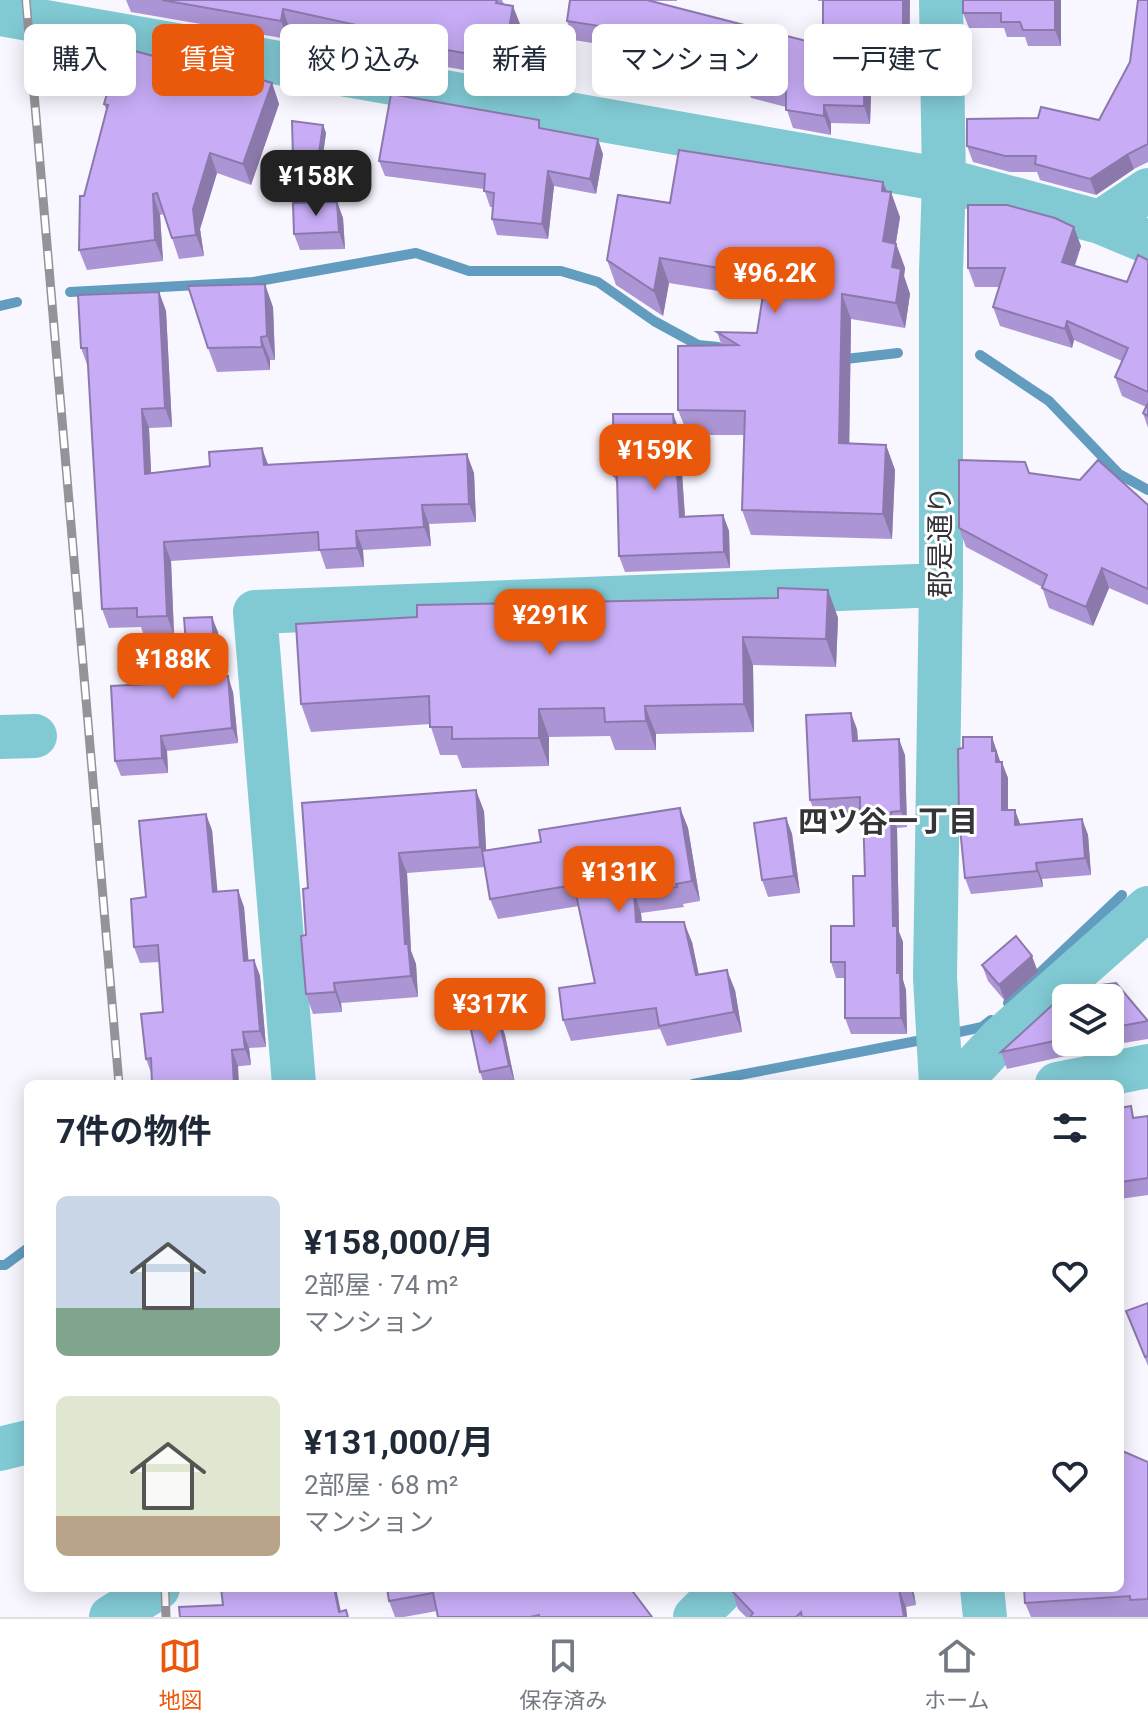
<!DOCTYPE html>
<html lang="ja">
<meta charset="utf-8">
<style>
body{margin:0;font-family:Roboto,"Noto Sans JP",sans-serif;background:#f6f6f7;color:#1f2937;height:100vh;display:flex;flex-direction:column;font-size:30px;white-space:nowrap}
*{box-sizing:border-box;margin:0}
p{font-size:26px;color:#747a83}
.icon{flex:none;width:44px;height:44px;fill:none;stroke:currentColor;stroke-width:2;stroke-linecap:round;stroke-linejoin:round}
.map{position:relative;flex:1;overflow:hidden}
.side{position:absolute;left:24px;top:1080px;width:1100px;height:512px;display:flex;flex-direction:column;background:#fff;border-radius:12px;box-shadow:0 4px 20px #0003}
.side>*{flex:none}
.hud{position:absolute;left:24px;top:24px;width:1100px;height:72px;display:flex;gap:16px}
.buttons{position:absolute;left:1052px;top:984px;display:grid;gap:16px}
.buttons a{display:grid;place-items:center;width:72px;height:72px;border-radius:12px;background:#fff;box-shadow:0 4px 20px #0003;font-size:40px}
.price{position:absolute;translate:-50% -68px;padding:0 18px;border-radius:16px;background:#ea580c;color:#fff;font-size:26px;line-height:52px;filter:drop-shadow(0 2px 4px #0008)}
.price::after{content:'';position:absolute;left:50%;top:48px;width:24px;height:18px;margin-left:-12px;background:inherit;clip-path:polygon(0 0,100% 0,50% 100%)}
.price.on{background:#222;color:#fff}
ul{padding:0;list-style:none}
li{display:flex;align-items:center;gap:24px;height:200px;padding:0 32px}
li span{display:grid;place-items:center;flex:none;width:224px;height:160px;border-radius:12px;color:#555}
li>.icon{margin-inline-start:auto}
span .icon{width:96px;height:96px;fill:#fffc;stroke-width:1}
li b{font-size:34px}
h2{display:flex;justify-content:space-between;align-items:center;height:96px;padding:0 32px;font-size:34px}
.tag{padding:0 28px;border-radius:12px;background:#fff;box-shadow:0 4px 20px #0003;font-size:28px;line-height:72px}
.tag.on{background:#ea580c;color:#fff}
.tabs{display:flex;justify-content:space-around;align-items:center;height:112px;border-top:2px solid #e0e1e3;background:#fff;font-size:22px;color:#747a83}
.tabs a{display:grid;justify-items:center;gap:4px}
.tabs .on{color:#ea580c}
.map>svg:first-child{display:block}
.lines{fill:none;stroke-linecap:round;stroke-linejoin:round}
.stream{stroke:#629cbe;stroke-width:10}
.minor{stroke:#81cad4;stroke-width:44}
.rail-casing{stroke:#959399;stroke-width:9}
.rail{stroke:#fff;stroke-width:6;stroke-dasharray:18;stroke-linecap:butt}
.wall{fill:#ac95d4;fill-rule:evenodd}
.shaded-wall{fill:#8c79ac}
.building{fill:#c8adf6;stroke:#8c79ac;stroke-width:2}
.labels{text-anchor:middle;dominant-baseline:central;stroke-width:6;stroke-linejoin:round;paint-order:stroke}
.street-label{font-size:28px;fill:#353438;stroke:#fff}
.neighbourhood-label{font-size:30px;font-weight:bold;fill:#353438;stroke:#fff}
</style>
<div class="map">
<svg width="1148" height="1617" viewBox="0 0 1148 1617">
<rect width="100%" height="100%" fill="#f8f6fe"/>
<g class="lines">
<path class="stream" d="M 70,292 L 253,282 L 416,253 L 469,271 L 561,271 L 598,282 L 654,321 L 698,345 L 718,347
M 0,306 L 17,302
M 980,355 L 1049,401 L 1119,474 L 1148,490
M 837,360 L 898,353
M 1008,1003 L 1122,895
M 950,1034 L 982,1027 L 991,1020
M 693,1084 L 927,1039
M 0,1265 L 5,1265 L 28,1248"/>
<path class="minor" d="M 0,14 L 944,180 L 1100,222 L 1148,242
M 1100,222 L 1148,190
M 0,737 L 35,736
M 294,1084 L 255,612 L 941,585
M 941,1084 L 935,977 L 941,585 L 941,271 L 944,180 L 941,0
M 958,1084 L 1000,1039 L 1148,908
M 1057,1084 L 1148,1066
M 0,1449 L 28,1442
M 982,1588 L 985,1617
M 111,1617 L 158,1588
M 695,1617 L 724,1588"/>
<g class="rail-casing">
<path id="rail" d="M 26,0 L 119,1084
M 165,1588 L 166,1617"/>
</g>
<use href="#rail" class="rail"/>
</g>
<path class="wall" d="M 126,0 L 502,0 L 504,4 L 520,24 L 519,30 L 548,33 L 555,51 L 551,85 L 384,56 L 381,47 L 289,27 L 288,39 L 131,12 Z
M 570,0 L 677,0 L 677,1 L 652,1 L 810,42 L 823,36 L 823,1 L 818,1 L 818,0 L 910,0 L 909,66 L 872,65 L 870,124 L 831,123 L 831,135 L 793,128 L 786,107 L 751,98 L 747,89 L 723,83 L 718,70 L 617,56 L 613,46 L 573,40 L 567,21 Z
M 1061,0 L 1061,46 L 1028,46 L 1025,37 L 1007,37 L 1004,28 L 969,28 L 963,13 Z
M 1148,0 L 1148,162 L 1134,169 L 1096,195 L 1040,180 L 1037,172 L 1010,172 L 973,162 L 967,146 L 1099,120 L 1130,62 Z
M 126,68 L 213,72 L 223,70 L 258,72 L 260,79 L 272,83 L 279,104 L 251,185 L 217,173 L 200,229 L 204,256 L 179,259 L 164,214 L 160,215 L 163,261 L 87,270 L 79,250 L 84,196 L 106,109 L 104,104 Z
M 323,125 L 326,133 L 321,169 L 296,165 L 293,157 Z
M 543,129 L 603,154 L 596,194 L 554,186 L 548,239 L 497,235 L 492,219 L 493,207 L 490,207 L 484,189 L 385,176 L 379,161 Z
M 887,192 L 900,217 L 896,243 L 905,268 L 904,276 L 910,294 L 905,328 L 851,319 L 849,443 L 886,445 L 895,470 L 892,539 L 751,535 L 742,510 L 744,435 L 688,435 L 678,410 L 722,346 L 717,332 L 757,333 L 762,298 L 669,283 L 663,316 L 616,285 L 607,260 L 670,203 Z
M 337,202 L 343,218 L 345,249 L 300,250 L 294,234 Z
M 1081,246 L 1075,266 L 1127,282 L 1148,260 L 1148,428 L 1143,413 L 1146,407 L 1122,396 L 1115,377 L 1122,361 L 1074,340 L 1072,348 L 1000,326 L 993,307 L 999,287 L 975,287 L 968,268 Z
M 159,292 L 166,311 L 172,427 L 149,428 L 151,473 L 268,465 L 474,473 L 476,522 L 429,524 L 431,546 L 363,550 L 364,567 L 326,569 L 320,551 L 171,561 L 174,635 L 144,636 L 141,627 L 109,628 L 102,609 L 88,367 L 81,348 Z
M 273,307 L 275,360 L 270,360 L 270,370 L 217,372 L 208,348 Z
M 673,414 L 679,430 L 685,516 L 723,515 L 729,531 L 730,568 L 625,572 L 619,556 L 617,485 L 614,476 Z
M 1030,473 L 1148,505 L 1148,605 L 1109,588 L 1093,626 L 1049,608 L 1042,587 L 966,547 L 959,528 Z
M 828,590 L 838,618 L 836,667 L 753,665 L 754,732 L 656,734 L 656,750 L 615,750 L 610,736 L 549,737 L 549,766 L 462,768 L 457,755 L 440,755 L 430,724 L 311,732 L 301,704 L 778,598 Z
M 218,632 L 221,677 L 233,692 L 238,743 L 167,751 L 168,773 L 121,776 L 115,761 L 189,682 Z
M 857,729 L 858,740 L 905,755 L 907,827 L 897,828 L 899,932 L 903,942 L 903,980 L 906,990 L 907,1034 L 851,1034 L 845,1018 L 845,978 L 836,978 L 831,962 L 854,926 L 865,876 L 864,821 L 861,814 L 816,816 L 810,800 Z
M 992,737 L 1000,762 L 1008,778 L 1008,810 L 1020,825 L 1082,819 L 1088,835 L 1091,875 L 1042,879 L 1043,887 L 971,894 L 965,878 L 963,748 Z
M 680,808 L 688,828 L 700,901 L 683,904 L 684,907 L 641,913 L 642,922 L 692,942 L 699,975 L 735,990 L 742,1032 L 667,1046 L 660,1029 L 571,1041 L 563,1020 L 595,983 L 579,906 L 498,919 L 490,899 L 485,867 L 407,873 L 411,951 L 416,964 L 418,997 L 341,1003 L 342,1012 L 313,1014 L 306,994 L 306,935 L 308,888 L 484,811 L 486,851 L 541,842 Z
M 786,818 L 792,834 L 800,893 L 768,897 L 762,880 Z
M 212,830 L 217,892 L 244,907 L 248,961 L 254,960 L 260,976 L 266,1047 L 249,1048 L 251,1065 L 152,1075 L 146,1059 L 163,1012 L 160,962 L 140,963 L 134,947 L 146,897 Z
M 982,965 L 1038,972 L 1005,1001 L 988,981 Z
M 1116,983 L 1148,1020 L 1148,1039 L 1074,1051 L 1070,1055 L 1007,1069 L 1001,1052 L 1070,989 ZM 1066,998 L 1110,998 L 1110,1042 L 1066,1042 Z
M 499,1019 L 505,1035 L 515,1083 L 508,1084 L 484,1084 L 480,1072 Z
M 1120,1108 L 1135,1118 L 1148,1116 L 1148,1195 L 1120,1199 Z
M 1148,1303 L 1148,1366 L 1126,1311 Z
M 1148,1462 L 1148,1617 L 1031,1617 L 1025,1603 Z
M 387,1588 L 634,1588 L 635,1595 L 652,1617 L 438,1617 L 437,1611 L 404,1617 L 395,1617 L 389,1601 Z
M 734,1588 L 913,1588 L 916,1605 L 906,1607 L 907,1617 L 746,1617 L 738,1609 L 732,1591 Z"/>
<path class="shaded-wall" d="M 903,0 L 910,0 L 909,66 L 903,47 Z
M 1055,0 L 1061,0 L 1061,46 L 1055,30 Z
M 513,6 L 520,24 L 516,47 L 509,29 Z
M 283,9 L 289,27 L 288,39 L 281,21 Z
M 548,33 L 555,51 L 551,85 L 544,67 Z
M 865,47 L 872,65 L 870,124 L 864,106 Z
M 272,83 L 279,104 L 251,185 L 243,164 Z
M 824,105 L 831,123 L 831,135 L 824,116 Z
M 323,125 L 326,133 L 321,169 L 318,160 Z
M 598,139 L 603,154 L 596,194 L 590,179 Z
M 210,153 L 217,173 L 200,229 L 204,256 L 196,235 L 193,209 Z
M 1128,154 L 1134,169 L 1096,195 L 1090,179 Z
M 548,171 L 554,186 L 548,239 L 542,224 Z
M 883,182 L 890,199 L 891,192 L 900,217 L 892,266 L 883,241 L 882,191 Z
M 153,194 L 160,215 L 163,261 L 155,240 Z
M 337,202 L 343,218 L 345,249 L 339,232 Z
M 1074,227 L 1081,246 L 1069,281 L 1062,262 Z
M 896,244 L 905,268 L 904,276 L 910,294 L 905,328 L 896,303 L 892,267 Z
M 660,258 L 669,283 L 663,316 L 654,291 Z
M 265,284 L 273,307 L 275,360 L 267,336 Z
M 159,292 L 166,311 L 172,427 L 165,408 Z
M 842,294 L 851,319 L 849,468 L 839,443 Z
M 1067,321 L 1074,340 L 1072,348 L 1065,329 Z
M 261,337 L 270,360 L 270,370 L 262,347 Z
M 142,409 L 149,428 L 152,493 L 145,474 Z
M 673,414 L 679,430 L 686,533 L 680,517 Z
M 886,445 L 895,470 L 892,539 L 883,514 Z
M 262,448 L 269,467 L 264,465 Z
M 467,454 L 474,473 L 476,522 L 469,504 Z
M 422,505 L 429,524 L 431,546 L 424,527 Z
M 723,515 L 729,531 L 730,568 L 724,552 Z
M 356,531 L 363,550 L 364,567 L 357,548 Z
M 164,542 L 171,561 L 174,635 L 167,616 Z
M 1102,568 L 1109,588 L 1093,626 L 1086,607 Z
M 828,590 L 838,618 L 836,667 L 826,639 Z
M 212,617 L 218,632 L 222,693 L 217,678 Z
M 743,637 L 753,665 L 754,732 L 744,704 Z
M 228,676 L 233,692 L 238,743 L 232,728 Z
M 645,706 L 656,734 L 656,750 L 646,721 Z
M 539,709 L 549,737 L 549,766 L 539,738 Z
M 851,713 L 857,729 L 859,757 L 853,741 Z
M 161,736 L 167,751 L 168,773 L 162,758 Z
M 992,737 L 1002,767 L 1002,778 L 992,751 Z
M 899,739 L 905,755 L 907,827 L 901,811 Z
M 1002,762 L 1008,778 L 1008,826 L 1002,810 Z
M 476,790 L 484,811 L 487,867 L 480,847 Z
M 680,808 L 688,828 L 700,901 L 692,881 Z
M 1015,810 L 1021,826 L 1015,825 Z
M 891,812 L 897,828 L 899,932 L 903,942 L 903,980 L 906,990 L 907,1034 L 901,1018 L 897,973 L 893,926 Z
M 206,814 L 212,830 L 219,908 L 213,892 Z
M 786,818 L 792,834 L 800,893 L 794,876 Z
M 1082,819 L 1088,835 L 1091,875 L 1085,858 Z
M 399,853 L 407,873 L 411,951 L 416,964 L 418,997 L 411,976 L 405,944 Z
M 1036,863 L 1042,879 L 1043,887 L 1037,871 Z
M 238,890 L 244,907 L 250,977 L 244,961 Z
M 634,892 L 641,913 L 643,942 L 636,922 Z
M 684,922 L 692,942 L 703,996 L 696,975 Z
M 1032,956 L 1038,972 L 1005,1001 L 999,985 Z
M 254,960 L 260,976 L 266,1047 L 260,1031 Z
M 727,970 L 735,990 L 742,1032 L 734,1012 Z
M 334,983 L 341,1003 L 342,1012 L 335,992 Z
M 499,1019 L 505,1035 L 515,1083 L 509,1066 Z
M 243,1032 L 249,1048 L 251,1065 L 245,1049 Z
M 1066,1037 L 1066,1042 L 1071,1042 L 1074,1051 L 1070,1055 L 1064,1039 Z
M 232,1050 L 238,1066 L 239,1084 L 234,1084 Z
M 334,1588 L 336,1588 L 342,1617 L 339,1612 Z
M 910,1588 L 913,1588 L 916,1605 Z
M 899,1589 L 906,1607 L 907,1617 L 904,1617 Z"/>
<path class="building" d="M 162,0 L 497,0 L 496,3 L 513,6 L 509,29 L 548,33 L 544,67 L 378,38 L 379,30 L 283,9 L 281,21 Z
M 570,0 L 647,0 L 810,42 L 810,36 L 823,36 L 823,0 L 903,0 L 903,47 L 865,47 L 864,106 L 824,105 L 824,116 L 786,110 L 786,91 L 744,80 L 746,72 L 716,65 L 720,53 L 610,38 L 612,28 L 567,21 Z
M 963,0 L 1055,0 L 1055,30 L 1023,30 L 1020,22 L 1001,22 L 1001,13 L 963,13 Z
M 1138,0 L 1148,0 L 1148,144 L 1128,154 L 1090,179 L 1035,164 L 1036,156 L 1005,156 L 967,146 L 967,119 L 1038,118 L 1041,107 L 1099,120 L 1130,62 Z
M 131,50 L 213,72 L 215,67 L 223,70 L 224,60 L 258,72 L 256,78 L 272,83 L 243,164 L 210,153 L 193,209 L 196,235 L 172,238 L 157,193 L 153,194 L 155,240 L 79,250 L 80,196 L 84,196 L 108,105 L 104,104 L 115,65 L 126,68 Z
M 391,94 L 539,120 L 539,128 L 598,139 L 590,179 L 548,171 L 542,224 L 492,219 L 494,193 L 484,191 L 485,174 L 379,161 Z
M 292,121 L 323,125 L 318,160 L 293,157 Z
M 679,150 L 883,182 L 882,191 L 891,192 L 883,241 L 896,244 L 892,267 L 901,269 L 896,303 L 842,294 L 839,443 L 886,445 L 883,514 L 742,510 L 745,411 L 678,410 L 678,346 L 738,345 L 717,332 L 757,333 L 766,276 L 660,258 L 654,291 L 607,260 L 618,195 L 670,203 Z
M 337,202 L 339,232 L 294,234 L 293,203 Z
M 968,205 L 1007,205 L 1055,218 L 1074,227 L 1062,262 L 1127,282 L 1138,255 L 1148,260 L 1148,392 L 1115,377 L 1128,348 L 1067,321 L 1065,329 L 993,307 L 1005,268 L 968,268 Z
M 265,284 L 267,336 L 261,337 L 262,347 L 208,348 L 188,286 Z
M 159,292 L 165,408 L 142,409 L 145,474 L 210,466 L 209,452 L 262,448 L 264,465 L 467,454 L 469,504 L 422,505 L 424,527 L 356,531 L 357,548 L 319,550 L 318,532 L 164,542 L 167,616 L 137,617 L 137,608 L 102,609 L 87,348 L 81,348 L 78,295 Z
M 1148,403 L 1148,416 L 1143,413 Z
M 613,414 L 673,414 L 680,517 L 723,515 L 724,552 L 619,556 L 617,476 L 614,476 Z
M 959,460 L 1025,462 L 1029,473 L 1080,480 L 1098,460 L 1148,505 L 1148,589 L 1102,568 L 1086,607 L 1042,588 L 1047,575 L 959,528 Z
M 778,588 L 828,590 L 826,639 L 743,637 L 744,704 L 645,706 L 646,721 L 605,722 L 604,708 L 539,709 L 539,738 L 452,739 L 452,727 L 430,727 L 429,696 L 301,704 L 296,624 L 417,617 L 417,605 L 778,598 Z
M 212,617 L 217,678 L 228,676 L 232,728 L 161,736 L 162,758 L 115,761 L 111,686 L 189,682 L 184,618 Z
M 851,713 L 853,741 L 899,739 L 901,811 L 891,812 L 893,926 L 897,926 L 897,973 L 900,973 L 901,1018 L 845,1018 L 845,962 L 831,962 L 831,926 L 854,926 L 853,876 L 865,876 L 863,812 L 860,812 L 860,797 L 810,800 L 806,715 Z
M 963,737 L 992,737 L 992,751 L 996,751 L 996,762 L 1002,762 L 1002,810 L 1015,810 L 1015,825 L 1082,819 L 1085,858 L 1036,863 L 1037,871 L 965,878 L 959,818 L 958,749 L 963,748 Z
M 476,790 L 480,847 L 399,853 L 405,944 L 408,944 L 411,976 L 334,983 L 335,992 L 306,994 L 301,936 L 306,935 L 303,889 L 308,888 L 302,803 Z
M 680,808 L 692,881 L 676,884 L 677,887 L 634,892 L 636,922 L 684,922 L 696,975 L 727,970 L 734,1012 L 659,1026 L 656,1008 L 563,1020 L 559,988 L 595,983 L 574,885 L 490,899 L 482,851 L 541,842 L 539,830 Z
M 206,814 L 213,892 L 238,890 L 244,961 L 254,960 L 260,1031 L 243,1032 L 245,1049 L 232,1050 L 234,1084 L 152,1084 L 151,1058 L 146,1059 L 141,1014 L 163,1012 L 158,945 L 134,947 L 131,899 L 146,897 L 139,821 Z
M 786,818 L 794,876 L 762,880 L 754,823 Z
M 1016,936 L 1032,956 L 999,985 L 982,965 Z
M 1116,983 L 1148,1021 L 1110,1028 L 1110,998 L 1066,998 L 1066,1037 L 1064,1039 L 1001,1052 L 1070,989 Z
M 499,1019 L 509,1066 L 480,1072 L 470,1025 Z
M 1131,1106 L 1133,1118 L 1148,1116 L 1148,1178 L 1120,1182 L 1120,1108 Z
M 1148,1303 L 1148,1356 L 1145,1357 L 1126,1311 Z
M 1120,1450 L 1148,1462 L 1148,1599 L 1130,1600 L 1130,1596 L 1025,1603 L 1024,1588 L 1120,1588 Z
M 221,1588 L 334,1588 L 339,1612 L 346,1610 L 348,1617 L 180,1617 L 179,1607 L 223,1605 Z
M 387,1588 L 630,1588 L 652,1617 L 539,1617 L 539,1615 L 530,1617 L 438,1617 L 433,1593 L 389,1601 Z
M 734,1588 L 905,1588 L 899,1589 L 904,1617 L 802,1617 L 801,1612 L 796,1617 L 750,1617 L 753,1613 L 732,1591 Z"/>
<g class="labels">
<g class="street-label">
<text transform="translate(940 542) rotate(-90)">郡是通り</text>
</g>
<g class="neighbourhood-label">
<text x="888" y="821">四ツ谷一丁目</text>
</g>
</g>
</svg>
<div class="buttons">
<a><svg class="icon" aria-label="layers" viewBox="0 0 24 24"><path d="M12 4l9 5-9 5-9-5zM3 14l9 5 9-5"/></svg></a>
</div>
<b class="price on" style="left:316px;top:218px">¥158K</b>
<b class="price" style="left:775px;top:315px">¥96.2K</b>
<b class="price" style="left:655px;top:492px">¥159K</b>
<b class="price" style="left:550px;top:657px">¥291K</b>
<b class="price" style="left:173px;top:701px">¥188K</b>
<b class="price" style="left:619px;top:914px">¥131K</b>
<b class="price" style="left:490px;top:1046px">¥317K</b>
<div class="hud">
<a class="tag">購入</a>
<a class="tag on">賃貸</a>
<a class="tag">絞り込み</a>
<a class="tag">新着</a>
<a class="tag">マンション</a>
<a class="tag">一戸建て</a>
</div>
<section class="side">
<h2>7件の物件<svg class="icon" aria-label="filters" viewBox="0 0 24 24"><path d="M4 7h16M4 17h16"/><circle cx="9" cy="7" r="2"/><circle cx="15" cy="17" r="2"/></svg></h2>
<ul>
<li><span style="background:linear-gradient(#c9d6e8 70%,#7fa58c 0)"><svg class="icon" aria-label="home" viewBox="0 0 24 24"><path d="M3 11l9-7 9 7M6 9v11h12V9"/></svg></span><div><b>¥158,000/月</b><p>2部屋 · 74 m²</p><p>マンション</p></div><svg class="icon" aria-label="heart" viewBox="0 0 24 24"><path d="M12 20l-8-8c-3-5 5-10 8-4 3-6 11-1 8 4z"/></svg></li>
<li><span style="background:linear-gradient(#dfe7d0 75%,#b9a48a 0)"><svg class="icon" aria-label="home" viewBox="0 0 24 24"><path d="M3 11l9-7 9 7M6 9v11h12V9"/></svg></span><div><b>¥131,000/月</b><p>2部屋 · 68 m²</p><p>マンション</p></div><svg class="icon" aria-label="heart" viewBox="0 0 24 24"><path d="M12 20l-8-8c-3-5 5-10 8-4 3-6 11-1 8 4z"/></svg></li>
</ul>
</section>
</div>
<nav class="tabs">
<a class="on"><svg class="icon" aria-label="map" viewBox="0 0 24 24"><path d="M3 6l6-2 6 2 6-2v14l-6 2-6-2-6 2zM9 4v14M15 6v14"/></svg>地図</a>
<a><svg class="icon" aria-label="saved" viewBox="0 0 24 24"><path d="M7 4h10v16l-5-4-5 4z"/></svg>保存済み</a>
<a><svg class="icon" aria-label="home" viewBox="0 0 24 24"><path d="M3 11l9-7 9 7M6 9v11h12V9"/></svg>ホーム</a>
</nav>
